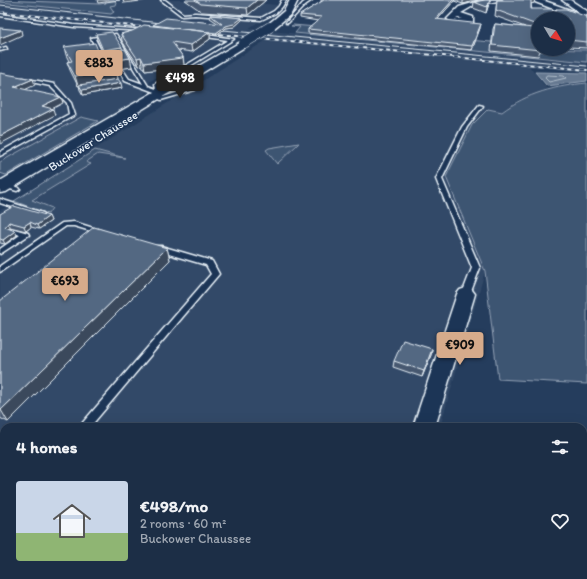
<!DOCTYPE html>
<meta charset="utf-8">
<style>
body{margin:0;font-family:Itim,sans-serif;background:#293a51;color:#f1f3f6;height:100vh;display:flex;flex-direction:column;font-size:15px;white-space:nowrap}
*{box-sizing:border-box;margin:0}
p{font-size:13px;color:#a0a8b3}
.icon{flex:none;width:22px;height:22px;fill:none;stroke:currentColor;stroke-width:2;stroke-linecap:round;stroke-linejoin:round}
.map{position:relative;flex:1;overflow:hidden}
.details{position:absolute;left:0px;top:423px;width:587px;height:156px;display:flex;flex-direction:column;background:#1c2e46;border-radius:12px 12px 0 0;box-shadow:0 4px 16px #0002,0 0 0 1px #3a4a5f}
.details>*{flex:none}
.needle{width:26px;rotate:128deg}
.controls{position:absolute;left:531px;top:12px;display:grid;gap:8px}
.controls a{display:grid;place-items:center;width:44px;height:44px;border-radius:50%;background:#1c2e46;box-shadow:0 4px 16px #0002,0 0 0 1px #3a4a5f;font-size:20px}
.price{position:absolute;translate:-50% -34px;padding:0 9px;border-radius:4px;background:#d6ab8b;color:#111;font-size:13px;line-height:26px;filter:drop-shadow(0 1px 2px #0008)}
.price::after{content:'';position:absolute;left:50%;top:24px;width:12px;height:9px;margin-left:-6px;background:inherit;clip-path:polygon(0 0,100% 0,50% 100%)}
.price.on{background:#222;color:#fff}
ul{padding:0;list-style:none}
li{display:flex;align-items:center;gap:12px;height:100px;padding:0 16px}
li span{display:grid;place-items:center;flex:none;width:112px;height:80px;border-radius:4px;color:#555}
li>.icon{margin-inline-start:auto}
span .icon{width:48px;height:48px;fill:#fffc;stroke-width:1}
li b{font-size:17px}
h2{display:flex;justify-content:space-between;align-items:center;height:48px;padding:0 16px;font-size:17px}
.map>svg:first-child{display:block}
.built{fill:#334a68}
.green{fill:#3e5472;stroke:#93a2b5}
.water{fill:#657890;stroke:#99a8ba}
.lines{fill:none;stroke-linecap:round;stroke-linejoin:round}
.shore{stroke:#b4c1ce;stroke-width:1}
.service-casing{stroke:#e8f1f8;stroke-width:3}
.minor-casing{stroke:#e8f1f8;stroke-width:3}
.tertiary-casing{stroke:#e8f1f8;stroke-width:3}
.secondary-casing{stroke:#e8f1f8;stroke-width:3}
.service{fill:#1d3557;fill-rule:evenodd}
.minor{fill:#1d3557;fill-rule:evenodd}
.tertiary{fill:#1d3557;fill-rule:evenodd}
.secondary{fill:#1d3557;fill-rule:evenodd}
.tram{stroke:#e8f1f8;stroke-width:1}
.rail-casing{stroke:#e8f1f8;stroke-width:2}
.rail{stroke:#1d3557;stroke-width:1.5;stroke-dasharray:4;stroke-linecap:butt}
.secondary-bridge-casing{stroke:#e8f1f8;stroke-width:11;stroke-linecap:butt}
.secondary-bridge{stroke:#1d3557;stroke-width:10}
.wall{fill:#475970;stroke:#e8f1f8}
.shaded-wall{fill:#3a485b;stroke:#e8f1f8}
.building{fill:#536782;stroke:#e8f1f8}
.labels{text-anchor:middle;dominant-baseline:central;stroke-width:3;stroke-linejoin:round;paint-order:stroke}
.far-street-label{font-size:12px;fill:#e8f1f8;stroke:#1d3557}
</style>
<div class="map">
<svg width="587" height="579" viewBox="0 0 587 579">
<rect width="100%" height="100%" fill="#253d5d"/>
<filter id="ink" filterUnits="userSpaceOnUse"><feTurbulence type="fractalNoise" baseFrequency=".025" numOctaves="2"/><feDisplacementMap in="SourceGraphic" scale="8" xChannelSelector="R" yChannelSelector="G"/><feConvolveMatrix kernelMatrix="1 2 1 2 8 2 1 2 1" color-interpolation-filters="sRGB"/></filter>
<g filter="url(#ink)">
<path class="built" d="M 0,0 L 239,0 L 243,2 L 277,5 L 265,17 L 248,29 L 587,62 L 587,72 L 529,66 L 547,89 L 513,103 L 502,112 L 488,109 L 472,125 L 446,177 L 485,271 L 440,427 L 4,427 L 4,575 L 362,575 L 361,579 L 0,579 L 0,210 L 8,207 L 6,206 L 265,41 L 32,17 L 24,23 L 229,38 L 150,81 L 142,99 L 0,183 L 0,14 L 8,14 L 0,13 Z"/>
<path class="green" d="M 0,0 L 100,4 L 106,3 L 104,0 L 114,0 L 116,2 L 115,5 L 110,6 L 114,12 L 111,14 L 0,2 Z
M 293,25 L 538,46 L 538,49 L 587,50 L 587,62 L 295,33 L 300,27 L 291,26 Z
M 587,83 L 587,384 L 498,379 L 485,271 L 446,177 L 472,125 L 488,109 L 502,112 C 527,93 556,86 587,83 Z
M 81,117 L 98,121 L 6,175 L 0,173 L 0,162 Z
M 299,143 L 277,164 L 266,150 L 269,148 Z
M 95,150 L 125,158 L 98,154 L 86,162 L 91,164 L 32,200 L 52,208 L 48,214 L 14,201 Z"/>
<path class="water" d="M 535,72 L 587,73 L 587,81 L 547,86 Z"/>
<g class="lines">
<path class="shore" d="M 547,75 L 564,76 L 566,78 L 549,82 L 545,78 Z"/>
<g class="service-casing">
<path id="service" d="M 161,0 L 165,0 L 183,14 L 195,13 L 261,18 L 274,11 L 279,6 L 282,0 L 286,0 L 282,7 L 276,13 L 261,20 L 195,15 L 182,16 Z
M 308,0 L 312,0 L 305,5 L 288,23 L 286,23 L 303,3 Z
M 0,14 L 74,25 L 148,30 L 146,31 L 74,27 L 0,16 Z
M 116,34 L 148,86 L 156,89 L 155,84 L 228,40 L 199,36 L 198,34 L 234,39 L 159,85 L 163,97 L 193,88 L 195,89 L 195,90 L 161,100 L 159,99 L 157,93 L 125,81 L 119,70 L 123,70 L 129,79 L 143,84 L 114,36 L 95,39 L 104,57 L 109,58 L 103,60 L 101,59 L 91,38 Z
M 6,47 L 7,49 L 0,51 L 0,49 Z
M 22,78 L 54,84 L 71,103 L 75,115 L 0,156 L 0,152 L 69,114 L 67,103 L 50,86 L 22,80 Z
M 479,105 L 483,106 L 467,127 L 442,179 L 480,268 L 470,294 L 466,297 L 462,294 L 472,268 L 436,179 L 462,127 Z
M 0,182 L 19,188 L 20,189 L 17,191 L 0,186 Z
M 0,199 L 43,213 L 44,214 L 41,216 L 0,203 Z
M 74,222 L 103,231 L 105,232 L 101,234 L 74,226 L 66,226 L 0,272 L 0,266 L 62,223 Z
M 11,228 L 28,233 L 29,235 L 0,254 L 0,249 L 20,235 L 9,231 L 8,230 L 9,229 Z
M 155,246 L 161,246 L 212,261 L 219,274 L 90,427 L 79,427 L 211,274 L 206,265 L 155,250 L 154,248 Z
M 0,448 L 4,450 L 4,460 L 0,458 Z
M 4,512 L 4,526 L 0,528 L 0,514 Z"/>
</g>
<g class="minor-casing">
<path id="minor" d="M 483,0 L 502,0 L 473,6 L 461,13 L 473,17 L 473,23 L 457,24 L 447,19 L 459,7 ZM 458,18 L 463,19 L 456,19 Z
M 562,0 L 570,0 L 587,11 L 587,15 L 575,15 L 575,13 L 579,12 Z
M 466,288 L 472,290 L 475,294 L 435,427 L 413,427 L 457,294 L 460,290 Z
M 363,575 L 391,575 L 390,579 L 362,579 Z"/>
</g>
<g class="tertiary-casing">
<path id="tertiary" d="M 530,0 L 542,0 L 587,16 L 587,22 Z"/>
</g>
<g class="secondary-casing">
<path id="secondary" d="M 290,0 L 298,0 L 291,14 L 273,29 L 267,29 L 265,27 L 267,25 L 284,11 Z
M 244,40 L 249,43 L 248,45 L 6,192 L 0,193 L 0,181 Z"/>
</g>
<use href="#service" class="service"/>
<use href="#minor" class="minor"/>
<use href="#tertiary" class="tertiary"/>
<use href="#secondary" class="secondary"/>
<path class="tram" d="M 0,5 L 169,24
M 213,29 L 587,66"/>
<g class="rail-casing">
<path id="rail" d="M 0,12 L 151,28
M 207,33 L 587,70"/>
</g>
<use href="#rail" class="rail"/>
<g class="secondary-bridge-casing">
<path id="secondary-bridge" d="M 244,43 L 270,27"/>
</g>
<use href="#secondary-bridge" class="secondary-bridge"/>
</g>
<path class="wall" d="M 185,0 L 266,0 L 248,15 L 202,12 Z
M 321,0 L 478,0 L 463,4 L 454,1 L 438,19 L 480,28 L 472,50 L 308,33 L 308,29 L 318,21 L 300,18 L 300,15 L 321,2 Z
M 490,0 L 486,13 L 473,8 L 474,2 Z
M 497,0 L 534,3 L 531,4 L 538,49 L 544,49 L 543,51 L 540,51 L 538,56 L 491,51 L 493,29 L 495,24 L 525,27 L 495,16 Z
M 556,9 L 587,17 L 587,48 L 568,47 L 568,19 L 555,19 L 554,15 Z
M 210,15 L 242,18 L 242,20 L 234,27 L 226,28 L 216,35 L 210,34 L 210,39 L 192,52 L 178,50 L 183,57 L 184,65 L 183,66 L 145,71 L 142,65 L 139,66 L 122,41 L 121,34 L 154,26 L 153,25 L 219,24 L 210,18 Z
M 96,34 L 123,50 L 130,58 L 132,67 L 116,69 L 118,79 L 80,85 L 122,88 L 83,95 L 80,90 L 79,85 L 78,86 L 70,70 L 67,62 L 69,61 L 66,55 L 64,47 L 99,53 L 103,52 L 97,40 Z
M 0,214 L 49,216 L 51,221 L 39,229 L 31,227 L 26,231 L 10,227 L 9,228 L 17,235 L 5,244 L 0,243 Z
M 167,248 L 170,260 L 8,422 L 0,418 L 0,301 Z
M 432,349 L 431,355 L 422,377 L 393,367 L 394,361 Z
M 128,575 L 296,579 L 130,579 Z"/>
<path class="shaded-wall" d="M 97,0 L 120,0 L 98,3 Z
M 123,0 L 149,0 L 124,3 Z
M 257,0 L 266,0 L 248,15 L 247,8 Z
M 453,0 L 455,0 L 454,1 L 435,22 L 436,19 Z
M 466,0 L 478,0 L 463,4 L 463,1 Z
M 490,0 L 489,4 L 486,13 L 487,7 Z
M 530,0 L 535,0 L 534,3 L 529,4 Z
M 242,18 L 242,20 L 234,27 L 226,28 L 216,35 L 216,33 L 226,26 Z
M 481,24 L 480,28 L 472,50 L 472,46 Z
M 21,30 L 22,35 L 0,45 L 0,38 Z
M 210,32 L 210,39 L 192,52 L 191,45 Z
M 122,47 L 123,53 L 105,56 L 103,50 Z
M 141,57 L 142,65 L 139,66 L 137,58 Z
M 183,57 L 184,65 L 183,66 L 145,71 L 144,63 Z
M 130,58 L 132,67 L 112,70 L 110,61 Z
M 116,70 L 118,79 L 78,86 L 75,76 Z
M 33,79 L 35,85 L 16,94 L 14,87 Z
M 121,83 L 122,88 L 83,95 L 82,90 Z
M 61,97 L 63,103 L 44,113 L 42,106 Z
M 53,109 L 55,115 L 0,144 L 0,136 Z
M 49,216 L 51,221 L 39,229 L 37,225 Z
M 9,222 L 10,227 L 7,231 L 5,227 Z
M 30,222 L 31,227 L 26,231 L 24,226 Z
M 15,231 L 17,235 L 5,244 L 3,240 Z
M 167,248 L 170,260 L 8,422 L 1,410 Z
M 432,349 L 431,355 L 422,377 L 424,371 Z"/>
<path class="building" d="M 195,0 L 257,0 L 247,8 L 201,4 Z
M 324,0 L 453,0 L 436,19 L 481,24 L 472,46 L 308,29 L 322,17 L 300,15 Z
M 485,0 L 490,0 L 487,7 L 474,2 Z
M 497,0 L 531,0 L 531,9 L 553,9 L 551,19 L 538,19 L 538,49 L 540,49 L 540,50 L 492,45 L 495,24 L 533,28 L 534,24 L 496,10 Z
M 556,9 L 566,9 L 587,17 L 587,42 L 568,40 L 568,19 L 558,19 Z
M 210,15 L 242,18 L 234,24 L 226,26 L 216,33 L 153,25 L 166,18 L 222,24 Z
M 144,25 L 210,32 L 191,45 L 172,42 L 183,57 L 182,58 L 144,63 L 141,57 L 137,58 L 121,34 L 132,31 Z
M 0,28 L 21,30 L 0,38 Z
M 112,32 L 122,47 L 103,50 L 96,34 Z
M 95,43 L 99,53 L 125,49 L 130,58 L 110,61 L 116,70 L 75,76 L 67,62 L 72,61 L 64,47 Z
M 0,73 L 33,79 L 14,87 L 61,97 L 42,106 L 53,109 L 0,136 Z
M 118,79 L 121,83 L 82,90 L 79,85 Z
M 14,206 L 49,216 L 37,225 L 30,222 L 24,226 L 9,222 L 5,227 L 15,231 L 3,240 L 0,239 L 0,214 Z
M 94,227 L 167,248 L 1,410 L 0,409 L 0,301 Z
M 403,340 L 432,349 L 424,371 L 394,361 Z
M 129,575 L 288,575 L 296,579 L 136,579 Z"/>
</g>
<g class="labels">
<g class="far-street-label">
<text transform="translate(93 141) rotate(-32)">Buckower Chaussee</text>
</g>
</g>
</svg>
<div class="controls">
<a><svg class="needle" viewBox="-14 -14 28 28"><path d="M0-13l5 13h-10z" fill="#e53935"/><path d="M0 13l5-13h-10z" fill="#a0a8b3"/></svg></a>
</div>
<b class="price" style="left:99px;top:84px">€883</b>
<b class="price on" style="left:180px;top:99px">€498</b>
<b class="price" style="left:65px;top:302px">€693</b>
<b class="price" style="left:460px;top:366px">€909</b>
<section class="details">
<h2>4 homes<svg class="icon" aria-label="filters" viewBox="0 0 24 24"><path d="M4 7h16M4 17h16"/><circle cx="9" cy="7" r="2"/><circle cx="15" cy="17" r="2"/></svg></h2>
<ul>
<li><span style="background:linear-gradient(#c9d6e8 65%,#8fb573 0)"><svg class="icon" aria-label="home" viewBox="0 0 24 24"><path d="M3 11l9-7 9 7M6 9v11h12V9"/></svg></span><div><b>€498/mo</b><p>2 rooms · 60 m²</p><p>Buckower Chaussee</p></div><svg class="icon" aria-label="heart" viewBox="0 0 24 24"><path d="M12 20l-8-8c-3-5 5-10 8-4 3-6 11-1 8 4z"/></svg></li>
</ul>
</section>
</div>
